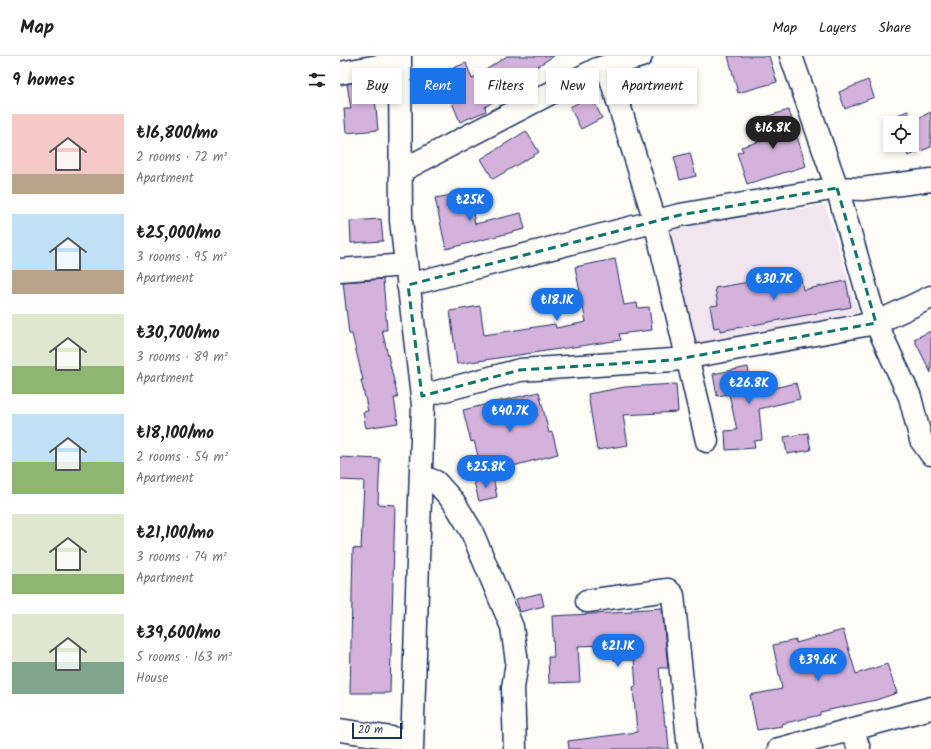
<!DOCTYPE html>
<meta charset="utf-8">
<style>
body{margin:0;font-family:Kalam,sans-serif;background:#f2f2f2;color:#222;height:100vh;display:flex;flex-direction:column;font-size:15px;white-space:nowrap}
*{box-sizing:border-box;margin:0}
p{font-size:13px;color:#767676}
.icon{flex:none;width:22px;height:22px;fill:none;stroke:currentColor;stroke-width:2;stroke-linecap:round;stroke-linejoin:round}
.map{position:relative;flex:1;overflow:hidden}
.details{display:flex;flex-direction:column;background:#fff;width:340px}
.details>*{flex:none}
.guide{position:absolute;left:12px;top:12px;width:380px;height:36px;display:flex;gap:8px}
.tools{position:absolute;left:543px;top:60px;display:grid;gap:8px}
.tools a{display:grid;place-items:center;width:36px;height:36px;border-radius:0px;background:#fff;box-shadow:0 2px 6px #0003;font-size:20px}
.scale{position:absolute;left:12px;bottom:10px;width:50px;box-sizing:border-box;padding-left:4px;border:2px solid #1b2f5e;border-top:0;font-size:11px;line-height:14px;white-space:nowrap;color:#1b2f5e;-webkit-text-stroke:3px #fdfcf7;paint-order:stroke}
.price{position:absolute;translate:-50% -34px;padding:0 9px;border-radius:14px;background:#1a73e8;color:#fff;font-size:13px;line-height:26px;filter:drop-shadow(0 1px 2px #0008)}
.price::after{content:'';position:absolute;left:50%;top:24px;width:12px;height:9px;margin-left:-6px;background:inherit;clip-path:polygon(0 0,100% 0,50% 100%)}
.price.selected{background:#222;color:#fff}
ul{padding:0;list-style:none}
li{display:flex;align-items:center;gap:12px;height:100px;padding:0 12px}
li span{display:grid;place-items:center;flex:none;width:112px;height:80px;border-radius:0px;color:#555}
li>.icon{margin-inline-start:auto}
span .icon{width:48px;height:48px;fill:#fffc;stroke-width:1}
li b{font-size:17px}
h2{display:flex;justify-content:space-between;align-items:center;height:48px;padding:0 12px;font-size:17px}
.pill{padding:0 14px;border-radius:0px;background:#fff;box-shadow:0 2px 6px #0003;font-size:14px;line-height:36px}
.pill.selected{background:#1a73e8;color:#fff}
header{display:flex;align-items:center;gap:24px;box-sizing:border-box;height:56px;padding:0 20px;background:#fff;border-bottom:1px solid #e0e0e0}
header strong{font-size:19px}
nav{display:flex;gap:22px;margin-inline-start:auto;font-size:14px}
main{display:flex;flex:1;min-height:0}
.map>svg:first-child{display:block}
.built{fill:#f1e6ef}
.building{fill:#d5b2dc;stroke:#1b2f5e}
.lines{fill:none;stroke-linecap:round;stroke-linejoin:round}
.minor-casing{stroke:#1b2f5e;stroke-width:25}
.minor{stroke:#fdfcf7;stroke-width:22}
.marked{fill:none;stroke:#0f766e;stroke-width:3;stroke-dasharray:8 5;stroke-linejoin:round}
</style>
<header>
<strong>Map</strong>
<nav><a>Map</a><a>Layers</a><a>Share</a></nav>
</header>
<main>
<section class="details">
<h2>9 homes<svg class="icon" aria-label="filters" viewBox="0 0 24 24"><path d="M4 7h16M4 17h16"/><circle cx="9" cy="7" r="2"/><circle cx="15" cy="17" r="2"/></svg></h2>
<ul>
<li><span style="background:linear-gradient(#f6c9c9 75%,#b9a48a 0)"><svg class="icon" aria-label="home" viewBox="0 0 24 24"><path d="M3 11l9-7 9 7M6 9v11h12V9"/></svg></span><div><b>₺16,800/mo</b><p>2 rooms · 72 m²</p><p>Apartment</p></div></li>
<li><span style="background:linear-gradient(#bfe0f5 70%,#b9a48a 0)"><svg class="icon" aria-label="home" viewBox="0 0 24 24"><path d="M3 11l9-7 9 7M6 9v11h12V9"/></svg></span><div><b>₺25,000/mo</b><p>3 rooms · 95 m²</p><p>Apartment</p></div></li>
<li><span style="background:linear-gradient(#dfe7d0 65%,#8fb573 0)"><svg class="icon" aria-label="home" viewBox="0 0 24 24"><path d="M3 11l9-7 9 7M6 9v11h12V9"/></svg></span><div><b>₺30,700/mo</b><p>3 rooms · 89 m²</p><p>Apartment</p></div></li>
<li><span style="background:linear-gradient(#bfe0f5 60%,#8fb573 0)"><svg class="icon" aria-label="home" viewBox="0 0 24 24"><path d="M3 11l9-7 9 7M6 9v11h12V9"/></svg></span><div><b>₺18,100/mo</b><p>2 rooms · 54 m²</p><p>Apartment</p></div></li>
<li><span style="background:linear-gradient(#dfe7d0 75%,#8fb573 0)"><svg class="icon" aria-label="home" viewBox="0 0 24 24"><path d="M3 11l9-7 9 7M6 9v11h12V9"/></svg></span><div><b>₺21,100/mo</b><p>3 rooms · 74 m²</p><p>Apartment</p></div></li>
<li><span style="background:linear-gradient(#dfe7d0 60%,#7fa58c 0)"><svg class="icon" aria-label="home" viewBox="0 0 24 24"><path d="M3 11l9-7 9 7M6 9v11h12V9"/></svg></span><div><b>₺39,600/mo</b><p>5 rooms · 163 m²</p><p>House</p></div></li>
</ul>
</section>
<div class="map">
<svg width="591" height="693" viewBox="0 0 591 693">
<rect width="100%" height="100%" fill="#fdfcf7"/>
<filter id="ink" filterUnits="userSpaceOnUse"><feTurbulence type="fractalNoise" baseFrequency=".025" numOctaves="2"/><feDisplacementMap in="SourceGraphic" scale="8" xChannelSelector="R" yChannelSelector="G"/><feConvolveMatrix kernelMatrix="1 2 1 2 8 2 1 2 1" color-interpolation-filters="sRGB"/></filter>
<g filter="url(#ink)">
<path class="built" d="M 485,149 L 518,256 L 352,295 L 320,174 Z"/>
<path class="building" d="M 167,0 L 214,0 L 168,28 L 171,34 L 145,51 L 146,55 L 120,66 L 100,17 L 126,7 L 132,23 Z
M 388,0 L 429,0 L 437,26 L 398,37 Z
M 345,19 L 347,36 L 321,39 L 320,21 Z
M 30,24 L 36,51 L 38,74 L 6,77 L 4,53 L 11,53 L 7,28 Z
M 528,24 L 534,41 L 505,53 L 499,36 Z
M 251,40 L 262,62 L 241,73 L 230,51 Z
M 449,54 L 466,110 L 407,128 L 397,97 L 403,95 L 401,91 L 425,84 L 418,63 Z
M 568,55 L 572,65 L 591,56 L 591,91 L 568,100 L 564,89 L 572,89 L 572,67 L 555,67 L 552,61 Z
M 186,75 L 199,96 L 153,123 L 141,103 Z
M 350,97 L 356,120 L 340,124 L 334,101 Z
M 129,136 L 135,168 L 181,157 L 185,173 L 106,193 L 95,142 Z
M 41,163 L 43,185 L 11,187 L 10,165 Z
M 275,203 L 284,249 L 297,247 L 298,252 L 309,251 L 312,274 L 279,278 L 281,284 L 117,308 L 110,255 L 140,250 L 144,279 L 215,268 L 216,272 L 246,266 L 235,211 Z
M 460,217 L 463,234 L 506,225 L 511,251 L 380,275 L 380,271 L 374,272 L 370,250 L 378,249 L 375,232 Z
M 43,223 L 47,274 L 42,274 L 58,342 L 54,342 L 58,367 L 26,372 L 23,356 L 28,355 L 21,324 L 23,324 L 12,278 L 9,278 L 3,226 Z
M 591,275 L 591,317 L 574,283 Z
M 408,311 L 412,337 L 456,327 L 460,343 L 419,353 L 422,384 L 414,385 L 415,392 L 386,394 L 385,375 L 397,374 L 389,338 L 377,340 L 373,318 Z
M 336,328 L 338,356 L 283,359 L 288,389 L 257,394 L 248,338 L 285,331 Z
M 199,336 L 209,377 L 212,376 L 218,398 L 143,418 L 134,385 L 131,386 L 123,354 Z
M 468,377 L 471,394 L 447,398 L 444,381 Z
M 0,401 L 40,403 L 38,448 L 55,449 L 50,637 L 10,637 L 13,492 L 21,493 L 24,425 L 0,424 Z
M 153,421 L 157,441 L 139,445 L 134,426 Z
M 201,537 L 204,550 L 180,556 L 176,543 Z
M 322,552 L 328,612 L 319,612 L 325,670 L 327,670 L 329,693 L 229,693 L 228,685 L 297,676 L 293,631 L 296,630 L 294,604 L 274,604 L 274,599 L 270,599 L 269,594 L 265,594 L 265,589 L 238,590 L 240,626 L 209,627 L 208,601 L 214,601 L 212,560 L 291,556 L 291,554 Z
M 503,574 L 516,618 L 547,608 L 557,637 L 536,644 L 480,656 L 480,659 L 441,668 L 442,670 L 417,674 L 410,639 L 442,633 L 433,589 L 456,584 L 456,587 Z"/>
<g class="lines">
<g class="minor-casing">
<path id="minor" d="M 60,0 L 61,165 L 83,349 L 72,693
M 451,0 L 497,132 L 536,267 L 570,341 L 581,384 L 591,398
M 267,10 L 315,165 L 367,385
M 0,17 L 60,6
M 61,115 L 257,13 L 301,0
M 0,214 L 66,209
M 68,229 L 340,159 L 497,132 L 522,133 L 591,124
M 82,340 L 180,314 L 333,304 L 536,267 L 591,241
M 81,420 L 96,426 L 114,446 L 131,474 L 172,571 L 177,606 L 173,632 L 175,693
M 247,545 L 328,534 L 333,539 L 349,693
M 512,673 L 519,693
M 0,674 L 72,685
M 439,693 L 591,652"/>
</g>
<use href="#minor" class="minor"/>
</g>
</g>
<path class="marked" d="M 497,132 L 536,267 L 333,304 L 180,314 L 82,340 L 68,229 L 340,159 Z"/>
</svg>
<div class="tools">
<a><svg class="icon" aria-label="locate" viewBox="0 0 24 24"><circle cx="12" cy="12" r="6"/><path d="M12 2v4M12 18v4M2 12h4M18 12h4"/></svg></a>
</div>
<div class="scale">20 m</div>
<b class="price selected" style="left:433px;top:94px">₺16.8K</b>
<b class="price" style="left:130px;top:166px">₺25K</b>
<b class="price" style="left:434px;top:245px">₺30.7K</b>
<b class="price" style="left:217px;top:266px">₺18.1K</b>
<b class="price" style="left:409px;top:349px">₺26.8K</b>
<b class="price" style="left:170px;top:377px">₺40.7K</b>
<b class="price" style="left:146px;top:433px">₺25.8K</b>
<b class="price" style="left:278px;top:612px">₺21.1K</b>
<b class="price" style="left:478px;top:626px">₺39.6K</b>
<div class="guide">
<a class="pill">Buy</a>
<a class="pill selected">Rent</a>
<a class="pill">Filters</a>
<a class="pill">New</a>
<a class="pill">Apartment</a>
</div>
</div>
</main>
